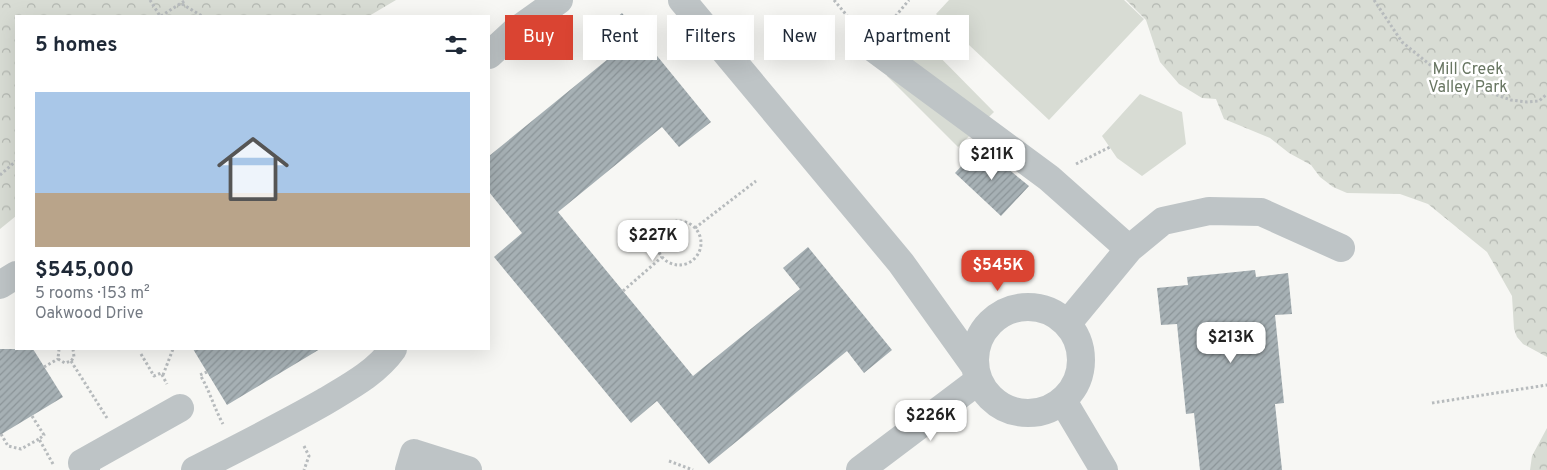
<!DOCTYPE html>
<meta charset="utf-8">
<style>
body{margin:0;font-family:Overpass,sans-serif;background:#f6f6f7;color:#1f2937;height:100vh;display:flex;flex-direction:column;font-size:19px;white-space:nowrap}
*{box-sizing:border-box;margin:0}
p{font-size:16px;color:#747a83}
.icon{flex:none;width:28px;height:28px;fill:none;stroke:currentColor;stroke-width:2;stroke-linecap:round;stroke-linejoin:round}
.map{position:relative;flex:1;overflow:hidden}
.sheet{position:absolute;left:15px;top:15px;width:475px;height:335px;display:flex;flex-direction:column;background:#fff;border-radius:0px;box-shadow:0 5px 20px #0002}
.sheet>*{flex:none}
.banner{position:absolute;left:505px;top:15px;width:475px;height:45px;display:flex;gap:10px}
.price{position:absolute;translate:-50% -42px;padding:0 11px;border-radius:10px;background:#fff;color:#222;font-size:16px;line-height:32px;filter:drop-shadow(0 1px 2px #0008)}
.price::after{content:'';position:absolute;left:50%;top:30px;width:15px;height:11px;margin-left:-8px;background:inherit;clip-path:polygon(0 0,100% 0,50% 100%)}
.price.on{background:#da4432;color:#fff}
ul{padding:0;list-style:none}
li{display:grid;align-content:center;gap:10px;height:265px;padding:0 20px}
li+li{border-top:1px solid #e0e1e3}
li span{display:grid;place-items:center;height:155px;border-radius:0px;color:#555}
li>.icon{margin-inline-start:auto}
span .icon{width:90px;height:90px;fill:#fffc;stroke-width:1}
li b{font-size:21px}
h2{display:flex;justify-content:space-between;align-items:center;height:60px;padding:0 20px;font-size:21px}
.chip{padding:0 18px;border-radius:0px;background:#fff;box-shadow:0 5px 20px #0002;font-size:18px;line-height:45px}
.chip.on{background:#da4432;color:#fff}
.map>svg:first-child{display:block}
.green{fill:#d8dcd4}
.forest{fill:url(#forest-crowns)}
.building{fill:url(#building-hatch)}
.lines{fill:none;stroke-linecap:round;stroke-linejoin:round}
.path{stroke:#b7bbbd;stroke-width:3;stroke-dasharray:2.5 2.5;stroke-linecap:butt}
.minor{stroke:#bec4c6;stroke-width:28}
.labels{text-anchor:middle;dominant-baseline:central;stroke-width:5;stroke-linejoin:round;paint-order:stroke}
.park-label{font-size:16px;fill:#687662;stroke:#fff}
</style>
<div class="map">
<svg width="1547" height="470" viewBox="0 0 1547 470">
<defs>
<pattern id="forest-crowns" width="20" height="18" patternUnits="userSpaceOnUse" patternTransform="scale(1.25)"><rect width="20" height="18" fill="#d8dcd4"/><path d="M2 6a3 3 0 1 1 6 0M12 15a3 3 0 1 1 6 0" fill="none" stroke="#b3b7b1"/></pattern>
<pattern id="building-hatch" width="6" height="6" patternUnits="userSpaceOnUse" patternTransform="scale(1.25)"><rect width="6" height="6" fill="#a6b0b4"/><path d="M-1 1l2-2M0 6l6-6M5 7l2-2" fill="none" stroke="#8b9498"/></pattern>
</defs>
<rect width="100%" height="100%" fill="#f7f7f4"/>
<path class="green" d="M 949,0 L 1124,0 L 1144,19 L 1049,120 L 936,14 Z
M 923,40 L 994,112 L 958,147 L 887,76 Z
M 1140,94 L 1182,112 L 1186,144 L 1142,176 L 1117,158 L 1102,136 Z"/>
<path class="forest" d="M 0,0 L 396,0 L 369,16 L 16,16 L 16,216 L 0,229 Z
M 1126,0 L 1547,0 L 1547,357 L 1523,344 L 1517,337 L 1514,329 L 1512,296 L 1487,252 L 1428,204 L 1400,194 L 1347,193 L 1333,187 L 1320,177 L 1311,165 L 1289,153 L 1270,138 L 1224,119 L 1216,99 L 1202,98 L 1179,84 L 1160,62 L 1146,20 Z
M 1547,428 L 1547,470 L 1530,470 L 1532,456 Z"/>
<path class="building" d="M 622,13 L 711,122 L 679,147 L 662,127 L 558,212 L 693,376 L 800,289 L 783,268 L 808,247 L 892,350 L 864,373 L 847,351 L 709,464 L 657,401 L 631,423 L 494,257 L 522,233 L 489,192 L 489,156 L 608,59 L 591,39 Z
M 980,146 L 1029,186 L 1001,216 L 955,173 Z
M 1255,270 L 1256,277 L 1288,273 L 1292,314 L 1275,315 L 1284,403 L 1275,404 L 1282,470 L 1200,470 L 1194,413 L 1186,414 L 1177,324 L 1161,325 L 1157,288 L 1188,285 L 1187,277 Z
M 0,349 L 33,349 L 63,397 L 0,435 Z
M 193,349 L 320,349 L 227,405 Z"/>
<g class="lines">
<path class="path" d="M 150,0 L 160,16
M 834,0 L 853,23
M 1374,0 L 1402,42 L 1445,77 L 1511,100 L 1527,102 L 1539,101 L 1547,94
M 182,4 L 202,16
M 161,16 L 186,0
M 889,24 L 909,0
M 1076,164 L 1110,147
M 0,175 L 16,161
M657 243a22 22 0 1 1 44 0a22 22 0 1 1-44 0Z
M 695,228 L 756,181
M 623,291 L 662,257
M 59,349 L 58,359 L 65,363 L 71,361 L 74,357 L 73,349
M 141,354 L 154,376 L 161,373 L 167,384
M 71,361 L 107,418
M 44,367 L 58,359
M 207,372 L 200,375 C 210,391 214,408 223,424
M 163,375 L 173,349
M 1432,403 L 1547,385
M 32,416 L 44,435 L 39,439 L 53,464
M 1,434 L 8,446 L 21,449 L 39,439
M 304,446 L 309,456 L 304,470
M 669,461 L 693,470"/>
<path class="minor" d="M 682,0 L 901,263 L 974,365
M 869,45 L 1049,178 L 1129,249
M 489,55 L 513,33 L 559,0
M 0,285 L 16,275
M975 360a53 53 0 1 1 106 0a53 53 0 1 1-106 0Z
M 1067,324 L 1129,249 L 1163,221 L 1209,211 L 1261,212 L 1341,248
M 1063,401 L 1104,470
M 86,470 L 82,463 L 180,408
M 195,470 C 238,448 282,426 324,402 C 349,387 376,373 393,349
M 409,470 L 414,453 L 468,470
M 860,470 L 978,381"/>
</g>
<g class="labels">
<g class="park-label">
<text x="1468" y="70">Mill Creek<tspan x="1468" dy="18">Valley Park</tspan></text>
</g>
</g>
</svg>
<b class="price" style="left:992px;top:181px">$211K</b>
<b class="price" style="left:653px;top:262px">$227K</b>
<b class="price on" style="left:998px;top:292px">$545K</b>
<b class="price" style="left:1231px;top:364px">$213K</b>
<b class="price" style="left:931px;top:442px">$226K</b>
<div class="banner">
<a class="chip on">Buy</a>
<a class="chip">Rent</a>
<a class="chip">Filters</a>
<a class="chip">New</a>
<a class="chip">Apartment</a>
</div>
<section class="sheet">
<h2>5 homes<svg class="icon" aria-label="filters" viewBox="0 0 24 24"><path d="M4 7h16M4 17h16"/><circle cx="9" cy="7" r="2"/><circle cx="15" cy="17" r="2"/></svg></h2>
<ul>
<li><span style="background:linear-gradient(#a9c7e8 65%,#b9a48a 0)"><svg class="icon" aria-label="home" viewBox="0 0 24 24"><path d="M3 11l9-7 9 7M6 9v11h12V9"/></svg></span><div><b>$545,000</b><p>5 rooms · 153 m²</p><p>Oakwood Drive</p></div></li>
</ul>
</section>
</div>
